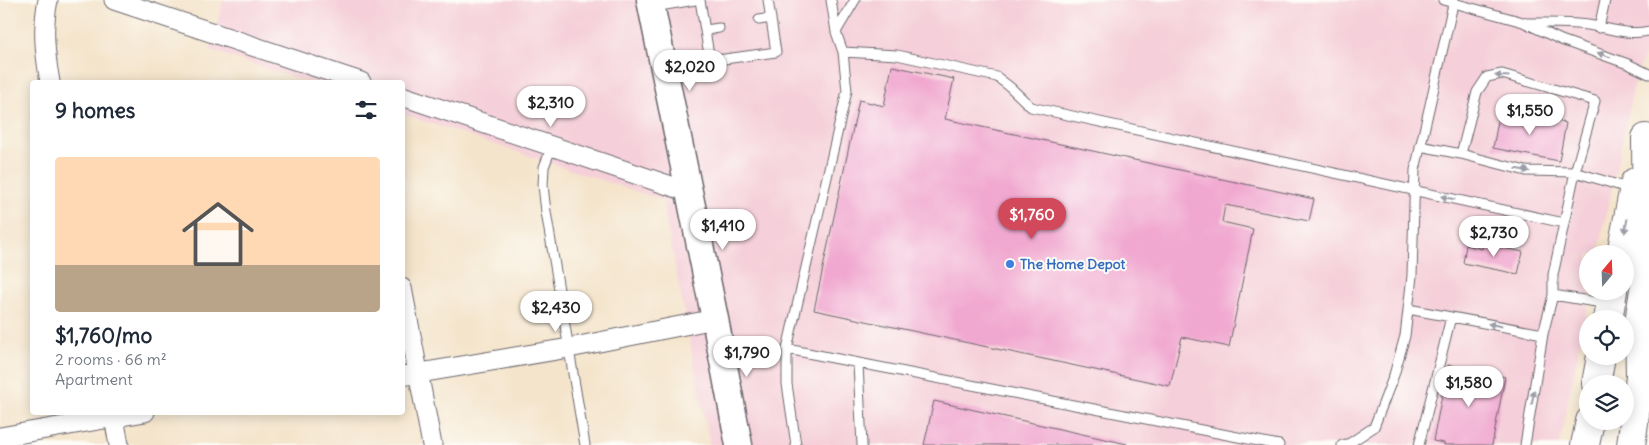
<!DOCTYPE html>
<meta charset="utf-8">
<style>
body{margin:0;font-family:Delius,sans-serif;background:#f2f2f3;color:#1f2937;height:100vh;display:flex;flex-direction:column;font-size:19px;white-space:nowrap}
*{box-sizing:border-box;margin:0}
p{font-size:16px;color:#747a83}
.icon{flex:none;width:28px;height:28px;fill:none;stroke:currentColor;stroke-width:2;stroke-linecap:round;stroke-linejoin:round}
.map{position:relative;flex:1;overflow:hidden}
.side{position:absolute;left:30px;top:80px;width:375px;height:335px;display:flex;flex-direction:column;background:#fff;border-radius:5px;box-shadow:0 2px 12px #0003}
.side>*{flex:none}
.needle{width:32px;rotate:19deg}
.tools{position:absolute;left:1579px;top:245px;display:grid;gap:10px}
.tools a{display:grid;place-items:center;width:55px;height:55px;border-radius:50%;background:#fff;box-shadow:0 2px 12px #0003;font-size:25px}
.price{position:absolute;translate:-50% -42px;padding:0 11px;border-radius:18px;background:#fff;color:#222;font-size:16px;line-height:32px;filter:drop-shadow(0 1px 2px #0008)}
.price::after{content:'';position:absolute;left:50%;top:30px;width:15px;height:11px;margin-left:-8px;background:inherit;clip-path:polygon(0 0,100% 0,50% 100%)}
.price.selected{background:#d1495b;color:#fff}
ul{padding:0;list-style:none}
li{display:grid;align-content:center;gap:10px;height:265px;padding:0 25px}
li+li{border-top:1px solid #e0e1e3}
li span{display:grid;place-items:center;height:155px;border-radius:5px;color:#555}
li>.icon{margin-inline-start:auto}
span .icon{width:90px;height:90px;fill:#fffc;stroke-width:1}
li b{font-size:21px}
h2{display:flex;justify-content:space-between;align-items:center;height:60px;padding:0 25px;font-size:21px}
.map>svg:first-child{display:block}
.built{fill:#f5cfd9}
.building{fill:#f1a8d0}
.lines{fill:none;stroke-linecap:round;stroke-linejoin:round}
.lane-casing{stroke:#6c666d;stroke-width:11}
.street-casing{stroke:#6c666d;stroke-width:21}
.secondary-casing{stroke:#6c666d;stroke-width:29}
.highway-casing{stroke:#6c666d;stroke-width:30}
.lane{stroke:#fff;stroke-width:9}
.street{stroke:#fff;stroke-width:19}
.secondary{stroke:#fff;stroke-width:26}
.highway{stroke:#fff;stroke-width:28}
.oneway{fill:#9c9ca7}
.shop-dot{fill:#3f7fe0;stroke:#fdfcf7;stroke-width:2}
.labels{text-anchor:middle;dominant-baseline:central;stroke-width:4;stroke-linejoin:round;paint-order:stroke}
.shop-label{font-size:14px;font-weight:bold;fill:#366cbe;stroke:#fdfcf7;text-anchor:start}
</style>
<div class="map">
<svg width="1649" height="445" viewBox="0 0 1649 445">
<rect width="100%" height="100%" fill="#fdfcf7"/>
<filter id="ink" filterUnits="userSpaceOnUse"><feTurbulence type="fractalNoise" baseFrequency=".02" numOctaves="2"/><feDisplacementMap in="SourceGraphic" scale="10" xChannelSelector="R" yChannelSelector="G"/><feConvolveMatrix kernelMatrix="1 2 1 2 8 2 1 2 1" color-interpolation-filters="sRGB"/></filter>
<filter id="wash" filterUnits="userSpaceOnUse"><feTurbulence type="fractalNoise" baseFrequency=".0096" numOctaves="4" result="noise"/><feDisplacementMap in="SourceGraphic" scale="20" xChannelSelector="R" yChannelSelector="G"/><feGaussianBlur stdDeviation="1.12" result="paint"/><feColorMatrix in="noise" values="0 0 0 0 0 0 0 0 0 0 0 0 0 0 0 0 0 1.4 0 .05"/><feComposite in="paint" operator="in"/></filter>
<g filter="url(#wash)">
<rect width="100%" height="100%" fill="#f4e4cb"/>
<path class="built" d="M 223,0 L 1649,0 L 1649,39 L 1633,90 L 1598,254 L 1588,254 L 1588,291 L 1591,291 L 1559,445 L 710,445 L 662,200 L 403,114 L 402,82 L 307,82 L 210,50 Z"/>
<g id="blocks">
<path class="building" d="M 892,66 L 954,79 L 945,119 L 1314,199 L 1309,221 L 1225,205 L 1222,222 L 1253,229 L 1229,347 L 1182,337 L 1170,386 L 814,310 L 859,100 L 884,106 Z
M 1500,110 L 1566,123 L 1559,161 L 1493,148 Z
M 1483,244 L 1523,252 L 1518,274 L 1463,263 L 1466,245 L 1482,249 Z
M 1448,365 L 1505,377 L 1492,445 L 1444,445 L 1444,443 L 1433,441 Z
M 934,401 L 1127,444 L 1127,445 L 924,445 Z"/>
</g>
</g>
<g filter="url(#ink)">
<use href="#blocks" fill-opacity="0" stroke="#6c666d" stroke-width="1"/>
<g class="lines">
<g class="lane-casing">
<path id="lane" d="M 700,0 L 710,61 L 776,52 L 768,0
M 831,0 L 836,32 L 843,52 L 847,91 L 787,349 L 1279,445
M 1443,0 L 1523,22 L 1561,40 L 1628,64 L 1649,74
M 654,7 L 695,0
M 759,20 L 771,18
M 1526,23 C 1546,23 1567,22 1588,25 C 1608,28 1629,36 1649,31
M 1599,28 L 1605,0
M 706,30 L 719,28
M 836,32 L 855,0
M 843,52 L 897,55 L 997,77 L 1010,87 L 1031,107 L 1564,223
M 552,146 L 544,167 L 543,185 L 546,212 L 585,445
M 1420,146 L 1461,154
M 1553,295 L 1608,304
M 1408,309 L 1543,334
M 787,349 L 787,384 L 796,445
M 858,364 L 862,445
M 1342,445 L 1350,443 L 1374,427 L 1394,375 L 1405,336 L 1412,276 L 1415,170 L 1454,0
M 1419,445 L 1451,317
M 1525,445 L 1543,334 L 1553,295 L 1553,275 L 1575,172 L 1595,101 L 1502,74 L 1487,77 L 1477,92 L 1461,154 L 1526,171 L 1575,172 L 1631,189"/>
</g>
<g class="street-casing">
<path id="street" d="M 48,0 C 42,28 45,54 50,82
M 114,0 L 361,82
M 402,96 L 689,192
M 402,288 L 432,445
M 402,376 L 569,348 L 715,319
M 113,412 L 119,445
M 0,437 L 145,412"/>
</g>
<g class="secondary-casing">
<path id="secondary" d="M 650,0 L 715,319 L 739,445"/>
</g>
<g class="highway-casing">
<path id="highway" d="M 1621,254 L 1635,182
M 1608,319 L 1613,291
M 1640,377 L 1639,322 L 1645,284 L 1647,248 L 1646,138
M 1596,384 L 1601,356
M 1585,445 L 1590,421
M 1631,445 L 1640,377 L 1645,360"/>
</g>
<use href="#lane" class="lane"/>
<use href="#street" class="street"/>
<use href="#secondary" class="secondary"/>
<use href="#highway" class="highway"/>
</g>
<defs><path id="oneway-solid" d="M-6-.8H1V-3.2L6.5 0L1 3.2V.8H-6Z" transform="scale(1.25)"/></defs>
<g class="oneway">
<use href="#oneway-solid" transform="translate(1604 55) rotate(-161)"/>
<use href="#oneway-solid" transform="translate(1502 76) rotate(-177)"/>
<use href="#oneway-solid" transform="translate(1523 170) rotate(10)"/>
<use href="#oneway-solid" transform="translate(1448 198) rotate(-168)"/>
<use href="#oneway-solid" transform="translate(1626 226) rotate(101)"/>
<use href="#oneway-solid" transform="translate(1495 325) rotate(-169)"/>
<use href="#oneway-solid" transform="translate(1533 397) rotate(-81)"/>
</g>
</g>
<circle class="shop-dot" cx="1010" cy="264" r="5"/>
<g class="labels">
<g class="shop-label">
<text x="1020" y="264">The Home Depot</text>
</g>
</g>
</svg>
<div class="tools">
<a><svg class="needle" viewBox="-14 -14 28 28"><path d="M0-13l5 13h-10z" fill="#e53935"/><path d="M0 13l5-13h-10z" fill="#747a83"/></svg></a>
<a><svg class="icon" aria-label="locate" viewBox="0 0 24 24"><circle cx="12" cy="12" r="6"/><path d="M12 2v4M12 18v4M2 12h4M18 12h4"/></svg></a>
<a><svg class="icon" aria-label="layers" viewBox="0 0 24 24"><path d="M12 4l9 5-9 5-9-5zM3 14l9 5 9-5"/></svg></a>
</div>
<b class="price" style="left:690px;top:92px">$2,020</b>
<b class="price" style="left:551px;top:128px">$2,310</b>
<b class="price" style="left:1530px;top:136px">$1,550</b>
<b class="price selected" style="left:1032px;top:240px">$1,760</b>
<b class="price" style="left:723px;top:251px">$1,410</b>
<b class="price" style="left:1494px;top:258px">$2,730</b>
<b class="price" style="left:556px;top:333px">$2,430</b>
<b class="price" style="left:747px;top:378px">$1,790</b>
<b class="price" style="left:1469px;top:408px">$1,580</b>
<section class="side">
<h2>9 homes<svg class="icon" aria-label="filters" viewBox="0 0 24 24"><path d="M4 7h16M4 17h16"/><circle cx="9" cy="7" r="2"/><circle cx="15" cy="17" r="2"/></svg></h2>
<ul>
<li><span style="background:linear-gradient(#ffd9b3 70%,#b9a48a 0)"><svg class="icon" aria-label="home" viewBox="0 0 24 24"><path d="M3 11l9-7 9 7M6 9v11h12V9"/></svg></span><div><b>$1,760/mo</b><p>2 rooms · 66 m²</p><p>Apartment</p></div></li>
</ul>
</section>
</div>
